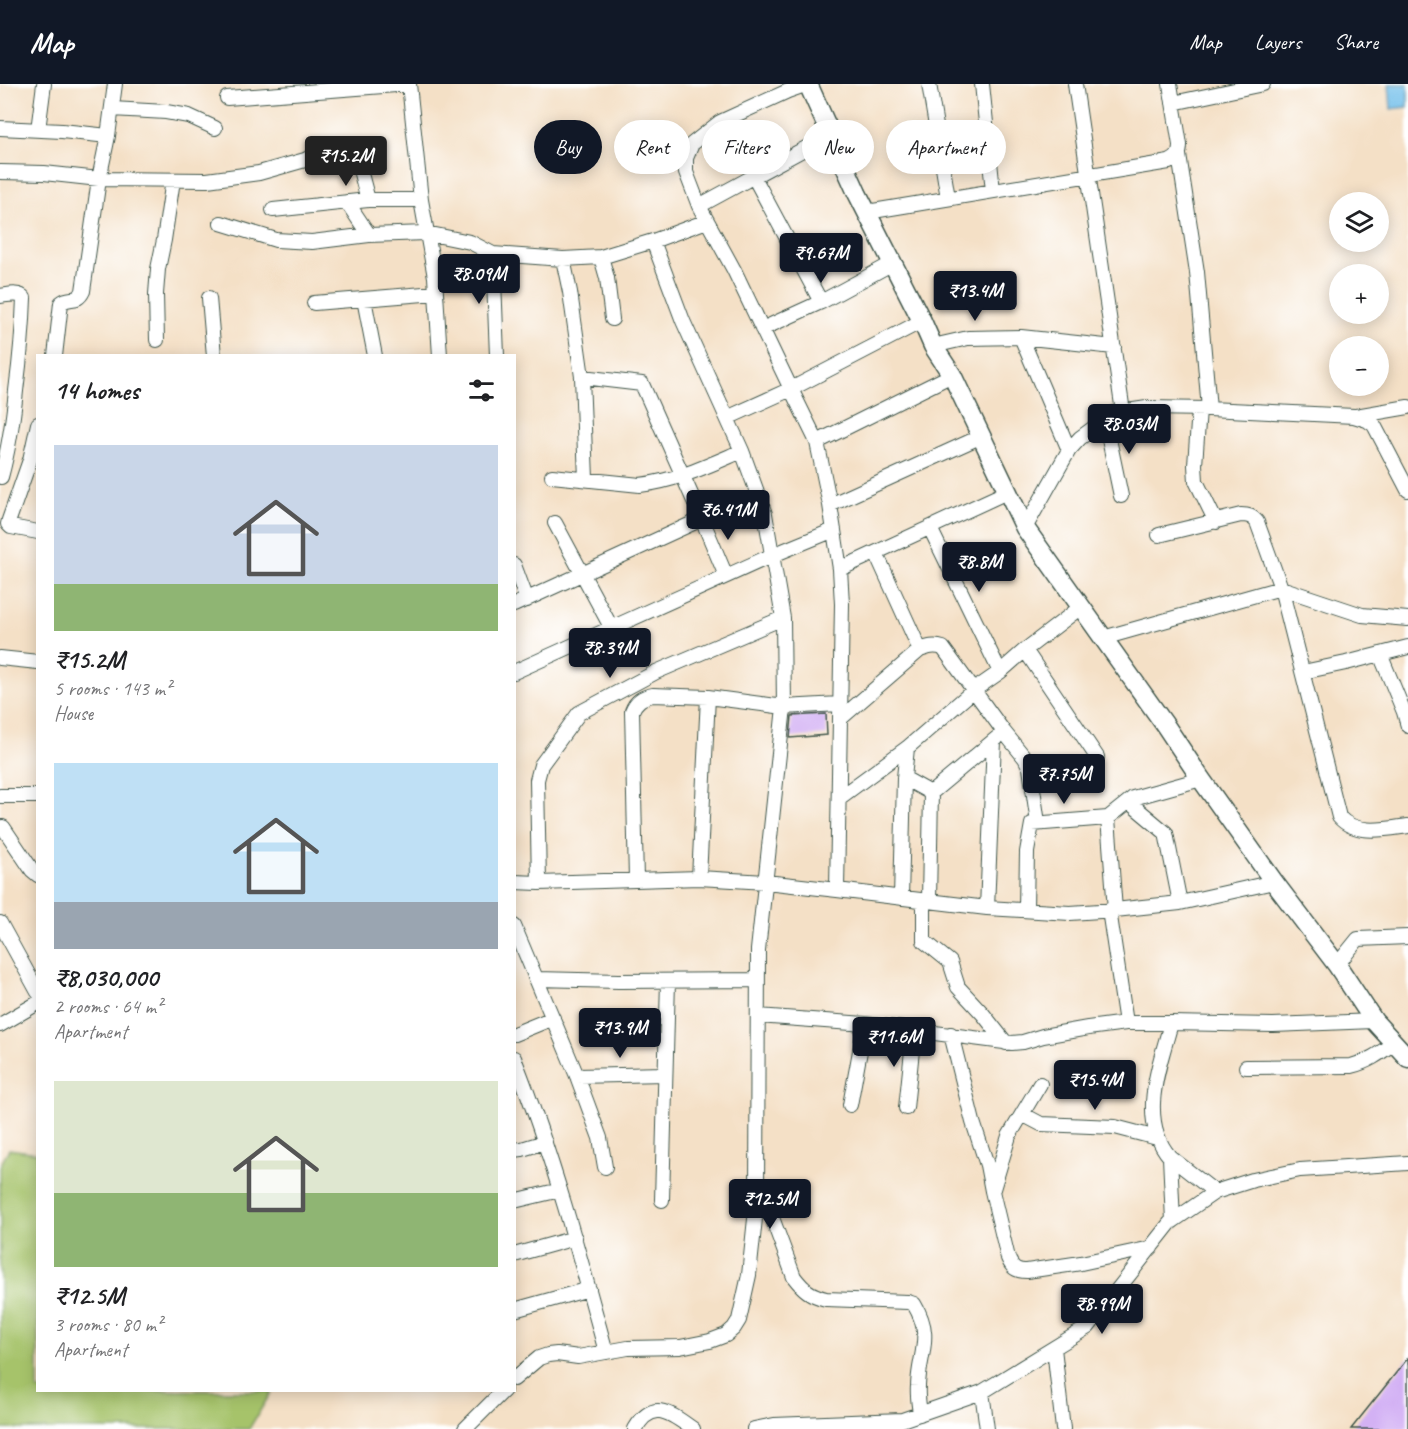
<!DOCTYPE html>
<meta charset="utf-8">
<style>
body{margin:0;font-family:Caveat,sans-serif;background:#f6f6f6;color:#202124;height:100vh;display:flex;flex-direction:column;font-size:22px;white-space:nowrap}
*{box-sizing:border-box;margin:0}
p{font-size:20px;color:#757577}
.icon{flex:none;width:33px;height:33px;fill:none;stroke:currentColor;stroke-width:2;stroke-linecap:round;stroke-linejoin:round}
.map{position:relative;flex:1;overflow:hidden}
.side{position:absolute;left:36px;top:270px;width:480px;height:1038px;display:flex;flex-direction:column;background:#fff;border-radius:0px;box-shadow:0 3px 15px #0003}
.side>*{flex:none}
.guide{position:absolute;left:534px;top:36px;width:570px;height:54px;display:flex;gap:12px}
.tools{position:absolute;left:1329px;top:108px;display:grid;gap:12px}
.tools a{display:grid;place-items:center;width:60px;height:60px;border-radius:50%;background:#fff;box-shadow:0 3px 15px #0003;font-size:30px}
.price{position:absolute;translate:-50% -51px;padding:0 14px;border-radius:6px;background:#111827;color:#fff;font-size:20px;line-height:39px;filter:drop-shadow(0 2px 3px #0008)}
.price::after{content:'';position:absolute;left:50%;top:36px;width:18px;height:14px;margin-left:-9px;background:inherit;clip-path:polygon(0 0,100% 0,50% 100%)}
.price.on{background:#222;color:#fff}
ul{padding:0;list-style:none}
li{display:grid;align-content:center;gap:12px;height:318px;padding:0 18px}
li span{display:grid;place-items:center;height:186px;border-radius:0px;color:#555}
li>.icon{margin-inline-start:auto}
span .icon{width:108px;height:108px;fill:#fffc;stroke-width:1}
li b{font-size:26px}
h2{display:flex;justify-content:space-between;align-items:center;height:72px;padding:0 18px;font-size:26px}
.chip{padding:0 21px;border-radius:27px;background:#fff;box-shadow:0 3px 15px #0003;font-size:21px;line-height:54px}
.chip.on{background:#111827;color:#fff}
header{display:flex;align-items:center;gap:36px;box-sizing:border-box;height:84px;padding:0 30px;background:#111827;color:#fff}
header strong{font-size:28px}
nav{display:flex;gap:33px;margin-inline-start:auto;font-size:21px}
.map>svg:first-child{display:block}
.green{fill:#a6c36a;stroke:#62804f;stroke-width:1.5}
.water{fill:#70beea;stroke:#487e8f;stroke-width:1.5}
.building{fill:#d3b1f4}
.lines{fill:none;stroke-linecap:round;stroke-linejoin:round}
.minor-casing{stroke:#3f554a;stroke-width:16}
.tertiary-casing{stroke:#3f554a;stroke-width:21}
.minor{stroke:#fff;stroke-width:14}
.tertiary{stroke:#fff;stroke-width:18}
</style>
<header>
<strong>Map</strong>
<nav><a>Map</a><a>Layers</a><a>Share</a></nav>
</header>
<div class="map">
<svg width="1408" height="1345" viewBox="0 0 1408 1345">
<rect width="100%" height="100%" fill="#fff"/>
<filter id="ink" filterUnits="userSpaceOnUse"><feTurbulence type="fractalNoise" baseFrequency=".0167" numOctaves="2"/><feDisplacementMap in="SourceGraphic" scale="12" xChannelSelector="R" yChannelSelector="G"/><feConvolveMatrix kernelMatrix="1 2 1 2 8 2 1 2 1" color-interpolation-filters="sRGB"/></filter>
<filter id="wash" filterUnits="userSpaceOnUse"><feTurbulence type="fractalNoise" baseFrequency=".008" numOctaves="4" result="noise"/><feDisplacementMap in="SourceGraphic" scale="24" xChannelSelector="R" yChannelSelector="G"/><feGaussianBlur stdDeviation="1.35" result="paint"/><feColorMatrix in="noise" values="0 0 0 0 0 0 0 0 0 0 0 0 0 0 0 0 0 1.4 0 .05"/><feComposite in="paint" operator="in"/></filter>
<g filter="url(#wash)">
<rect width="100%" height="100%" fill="#f4e0c6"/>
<path class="green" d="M 9,1065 L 37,1069 L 38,1306 L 272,1307 L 249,1345 L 0,1345 L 0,1082 Z"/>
<path class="water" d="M 1389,0 L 1408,0 L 1408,23 L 1391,25 Z"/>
<g id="blocks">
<path class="building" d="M 826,630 L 827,651 L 790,654 L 792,632 Z
M 1408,1274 L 1408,1345 L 1351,1345 Z"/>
</g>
</g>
<g filter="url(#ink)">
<use href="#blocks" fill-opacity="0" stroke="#3f554a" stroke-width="1.5"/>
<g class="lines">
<g class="minor-casing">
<path id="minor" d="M 409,0 L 421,116 L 435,193 L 440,272
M 808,0 L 788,7 L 720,38 L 692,60 L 686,74 L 686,88 L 699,122 L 734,186 L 791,305 L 922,237
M 929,0 L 948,114
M 982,0 L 993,107
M 1075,0 L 1123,328
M 227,14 L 409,0
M 1173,19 L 1263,0
M 112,25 L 166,28 L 189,32 L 215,44
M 0,44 L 62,47 L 108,52 L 99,95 L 83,207 C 77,220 70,211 61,219 L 55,272
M 38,46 L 44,0
M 108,52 L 115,0
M 1179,71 L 1197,188 L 1209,325
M 0,88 L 44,89 L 99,95 L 207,96 L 259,89 L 305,76 L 335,61 L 340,60 L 350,64 L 359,82 L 368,116
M 754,93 L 821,218
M 347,118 L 369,151
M 699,122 L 830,51
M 273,126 L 368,116 L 421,116
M 867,128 L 1169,78 C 1177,74 1180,71 1180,61 L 1170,0
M 221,139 L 276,156 L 312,158 L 369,151 L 426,149 L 470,158 L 493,170 L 563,175 L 601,173 L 653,157 L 683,237 L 742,367 L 765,430 L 783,534 L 784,623 L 758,866 L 757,1116 L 749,1191 L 739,1236 L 734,1244 L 726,1251 L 710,1257 L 680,1263 L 628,1264 L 578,1273 L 557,1270 L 548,1271 L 539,1274 L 514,1295
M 653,157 L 707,137
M 493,170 L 497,272
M 601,173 L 607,194 L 612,235
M 563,175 L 570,208 L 582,293
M 0,212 C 8,211 19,208 24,214 C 23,245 20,276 16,307 C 13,336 9,364 1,393
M 209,214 L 214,272
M 364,215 L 375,272
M 314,219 L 436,209
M 762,245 L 821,218 L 893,179
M 157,256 L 156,210 L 158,185 L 164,156 L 173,96
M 933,262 L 968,254 L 1021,253
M 1199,325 L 1195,381 L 1196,397 L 1216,438
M 1356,332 L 1408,323
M 727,334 L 791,305 L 817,358 L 830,421 L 840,485 L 842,520 L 837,806
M 1105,336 L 1121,412
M 38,340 L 30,376 L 9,436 L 8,440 L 11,443 L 38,448
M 817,358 L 952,291
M 1069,366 L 1021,253 L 1114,263
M 552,392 L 640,401 C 676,397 709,381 742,367
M 830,421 L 982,352
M 702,435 L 726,492
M 555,439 L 611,543
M 930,444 L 1000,588
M 1025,444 L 1069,366 L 1080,354 L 1114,329 L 1147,324 L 1209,325 L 1354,332 L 1367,336 L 1374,341 L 1408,406
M 1159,451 L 1241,431 C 1248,431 1252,432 1257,438 L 1281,504 L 1339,733 C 1356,752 1386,745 1408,742
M 876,469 L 920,566
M 514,481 L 527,516
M 840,485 L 1007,408
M 514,521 L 702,435 L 642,300 L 582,293 L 586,395
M 1103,554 L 1281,504 L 1362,531 L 1408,535
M 1025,566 L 1097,673
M 1380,570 L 1404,628 L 1408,642
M 0,574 L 38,578
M 514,588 L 773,471 L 834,446
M 1303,588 L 1346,579 L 1408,563
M 840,635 L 920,566 C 928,563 934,561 943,564 L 1004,648 L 1025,674 L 1030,684 L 1038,739
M 904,694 L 931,709 L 997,654
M 0,712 L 38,712
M 839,714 L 907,664 L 974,606 L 1000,588 L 1025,566 L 1081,523
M 1129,718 L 1166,749 L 1180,819
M 1108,734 L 1115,826
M 3,743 L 32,786 L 38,791
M 699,794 L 708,613
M 636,795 L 632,627 C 636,617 642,613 653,611 L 708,613 L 784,623 L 840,620
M 514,798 L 539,799 L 699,794 L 766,798 L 837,806 L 987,824 L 1070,829 L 1115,826 L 1180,819 L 1274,798
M 539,799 L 537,696 L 541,681 L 579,629 L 656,588 L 783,534
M 901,814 L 904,694 L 907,664
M 924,816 L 924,857 L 950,878 L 958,903 L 983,930 L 1006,959
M 929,816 L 931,709
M 987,824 L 994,657
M 1026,825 L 1027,768 L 1032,740 L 1108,734 L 1133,714 L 1201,695
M 1109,826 L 1126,939
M 0,839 L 38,908
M 514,842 L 577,992 L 600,1054 L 605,1083
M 1337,881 L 1358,855 L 1408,853
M 537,895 L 619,897 L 758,896
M 758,932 L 865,940 L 1012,959 L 1023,958 L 1043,952 L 1088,944 L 1126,939 L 1171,939 L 1273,941 L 1374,937
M 1171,939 C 1160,981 1137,1035 1170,1073 L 1215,1108
M 0,941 L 38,919
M 514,950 L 553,934
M 951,950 L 973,1038 L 987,1081 L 992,1107 L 1008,1174 C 1012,1184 1016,1187 1027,1187 L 1081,1179 L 1151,1164
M 514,974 C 552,1070 579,1169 606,1268
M 1246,983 L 1351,982 C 1368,978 1380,969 1394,959
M 577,992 L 665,990
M 850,1021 L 865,940
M 906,1024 L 914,947
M 1022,1030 L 1041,1040 L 1115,1043 L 1157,1054
M 514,1066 L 522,1065 L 545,1058
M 1170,1073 L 1173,1137
M 761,1104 L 794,1193 C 804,1206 810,1211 826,1215 L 908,1218 L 914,1220 C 934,1253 919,1269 918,1302 C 917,1311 919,1321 920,1330
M 993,1105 L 1009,1052 L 1040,1000
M 662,1116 L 668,897
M 514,1117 L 560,1106
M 514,1171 L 575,1154
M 514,1226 L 589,1205
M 1054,1264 L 1063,1345
M 982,1308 L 987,1345
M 465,1345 L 504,1306
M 635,1345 C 653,1314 670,1329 693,1345
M 754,1345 L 774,1341 L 902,1336 L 982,1308 L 1088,1243 L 1170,1139 L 1215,1108 L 1253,1096 L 1300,1086 L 1408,1079"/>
</g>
<g class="tertiary-casing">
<path id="tertiary" d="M 808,0 L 857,109 L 922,237 L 933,262 L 952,291 L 1025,444 L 1165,641 L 1201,695 L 1274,798 L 1337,881 L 1374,937 L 1408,974"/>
</g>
<use href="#minor" class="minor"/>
<use href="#tertiary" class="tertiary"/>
</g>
</g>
</svg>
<div class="tools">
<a><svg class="icon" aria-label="layers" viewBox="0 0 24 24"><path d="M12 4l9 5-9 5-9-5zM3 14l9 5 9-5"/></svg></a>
<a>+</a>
<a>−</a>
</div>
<b class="price on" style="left:346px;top:103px">₹15.2M</b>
<b class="price" style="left:821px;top:200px">₹9.67M</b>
<b class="price" style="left:479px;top:221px">₹8.09M</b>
<b class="price" style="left:975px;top:238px">₹13.4M</b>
<b class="price" style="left:1129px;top:371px">₹8.03M</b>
<b class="price" style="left:728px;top:457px">₹6.41M</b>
<b class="price" style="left:979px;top:509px">₹8.8M</b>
<b class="price" style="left:610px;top:595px">₹8.39M</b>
<b class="price" style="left:1064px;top:721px">₹7.75M</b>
<b class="price" style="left:620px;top:975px">₹13.9M</b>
<b class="price" style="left:894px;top:984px">₹11.6M</b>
<b class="price" style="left:1095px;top:1027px">₹15.4M</b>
<b class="price" style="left:770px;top:1146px">₹12.5M</b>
<b class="price" style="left:1102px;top:1251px">₹8.99M</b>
<div class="guide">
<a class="chip on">Buy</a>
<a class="chip">Rent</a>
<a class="chip">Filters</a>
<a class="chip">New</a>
<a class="chip">Apartment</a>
</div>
<section class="side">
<h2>14 homes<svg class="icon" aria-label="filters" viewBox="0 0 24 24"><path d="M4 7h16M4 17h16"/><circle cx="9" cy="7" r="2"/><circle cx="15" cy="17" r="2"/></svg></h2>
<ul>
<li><span style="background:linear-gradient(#c9d6e8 75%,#8fb573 0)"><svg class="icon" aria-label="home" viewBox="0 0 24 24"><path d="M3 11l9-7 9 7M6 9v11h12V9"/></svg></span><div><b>₹15.2M</b><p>5 rooms · 143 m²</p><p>House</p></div></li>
<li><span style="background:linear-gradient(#bfe0f5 75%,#9aa5b1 0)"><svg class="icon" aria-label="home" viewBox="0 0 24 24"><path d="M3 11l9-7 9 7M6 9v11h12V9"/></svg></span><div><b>₹8,030,000</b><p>2 rooms · 64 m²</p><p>Apartment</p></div></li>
<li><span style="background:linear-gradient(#dfe7d0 60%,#8fb573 0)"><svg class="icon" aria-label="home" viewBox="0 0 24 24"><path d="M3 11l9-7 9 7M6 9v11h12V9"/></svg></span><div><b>₹12.5M</b><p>3 rooms · 80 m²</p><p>Apartment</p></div></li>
</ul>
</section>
</div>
